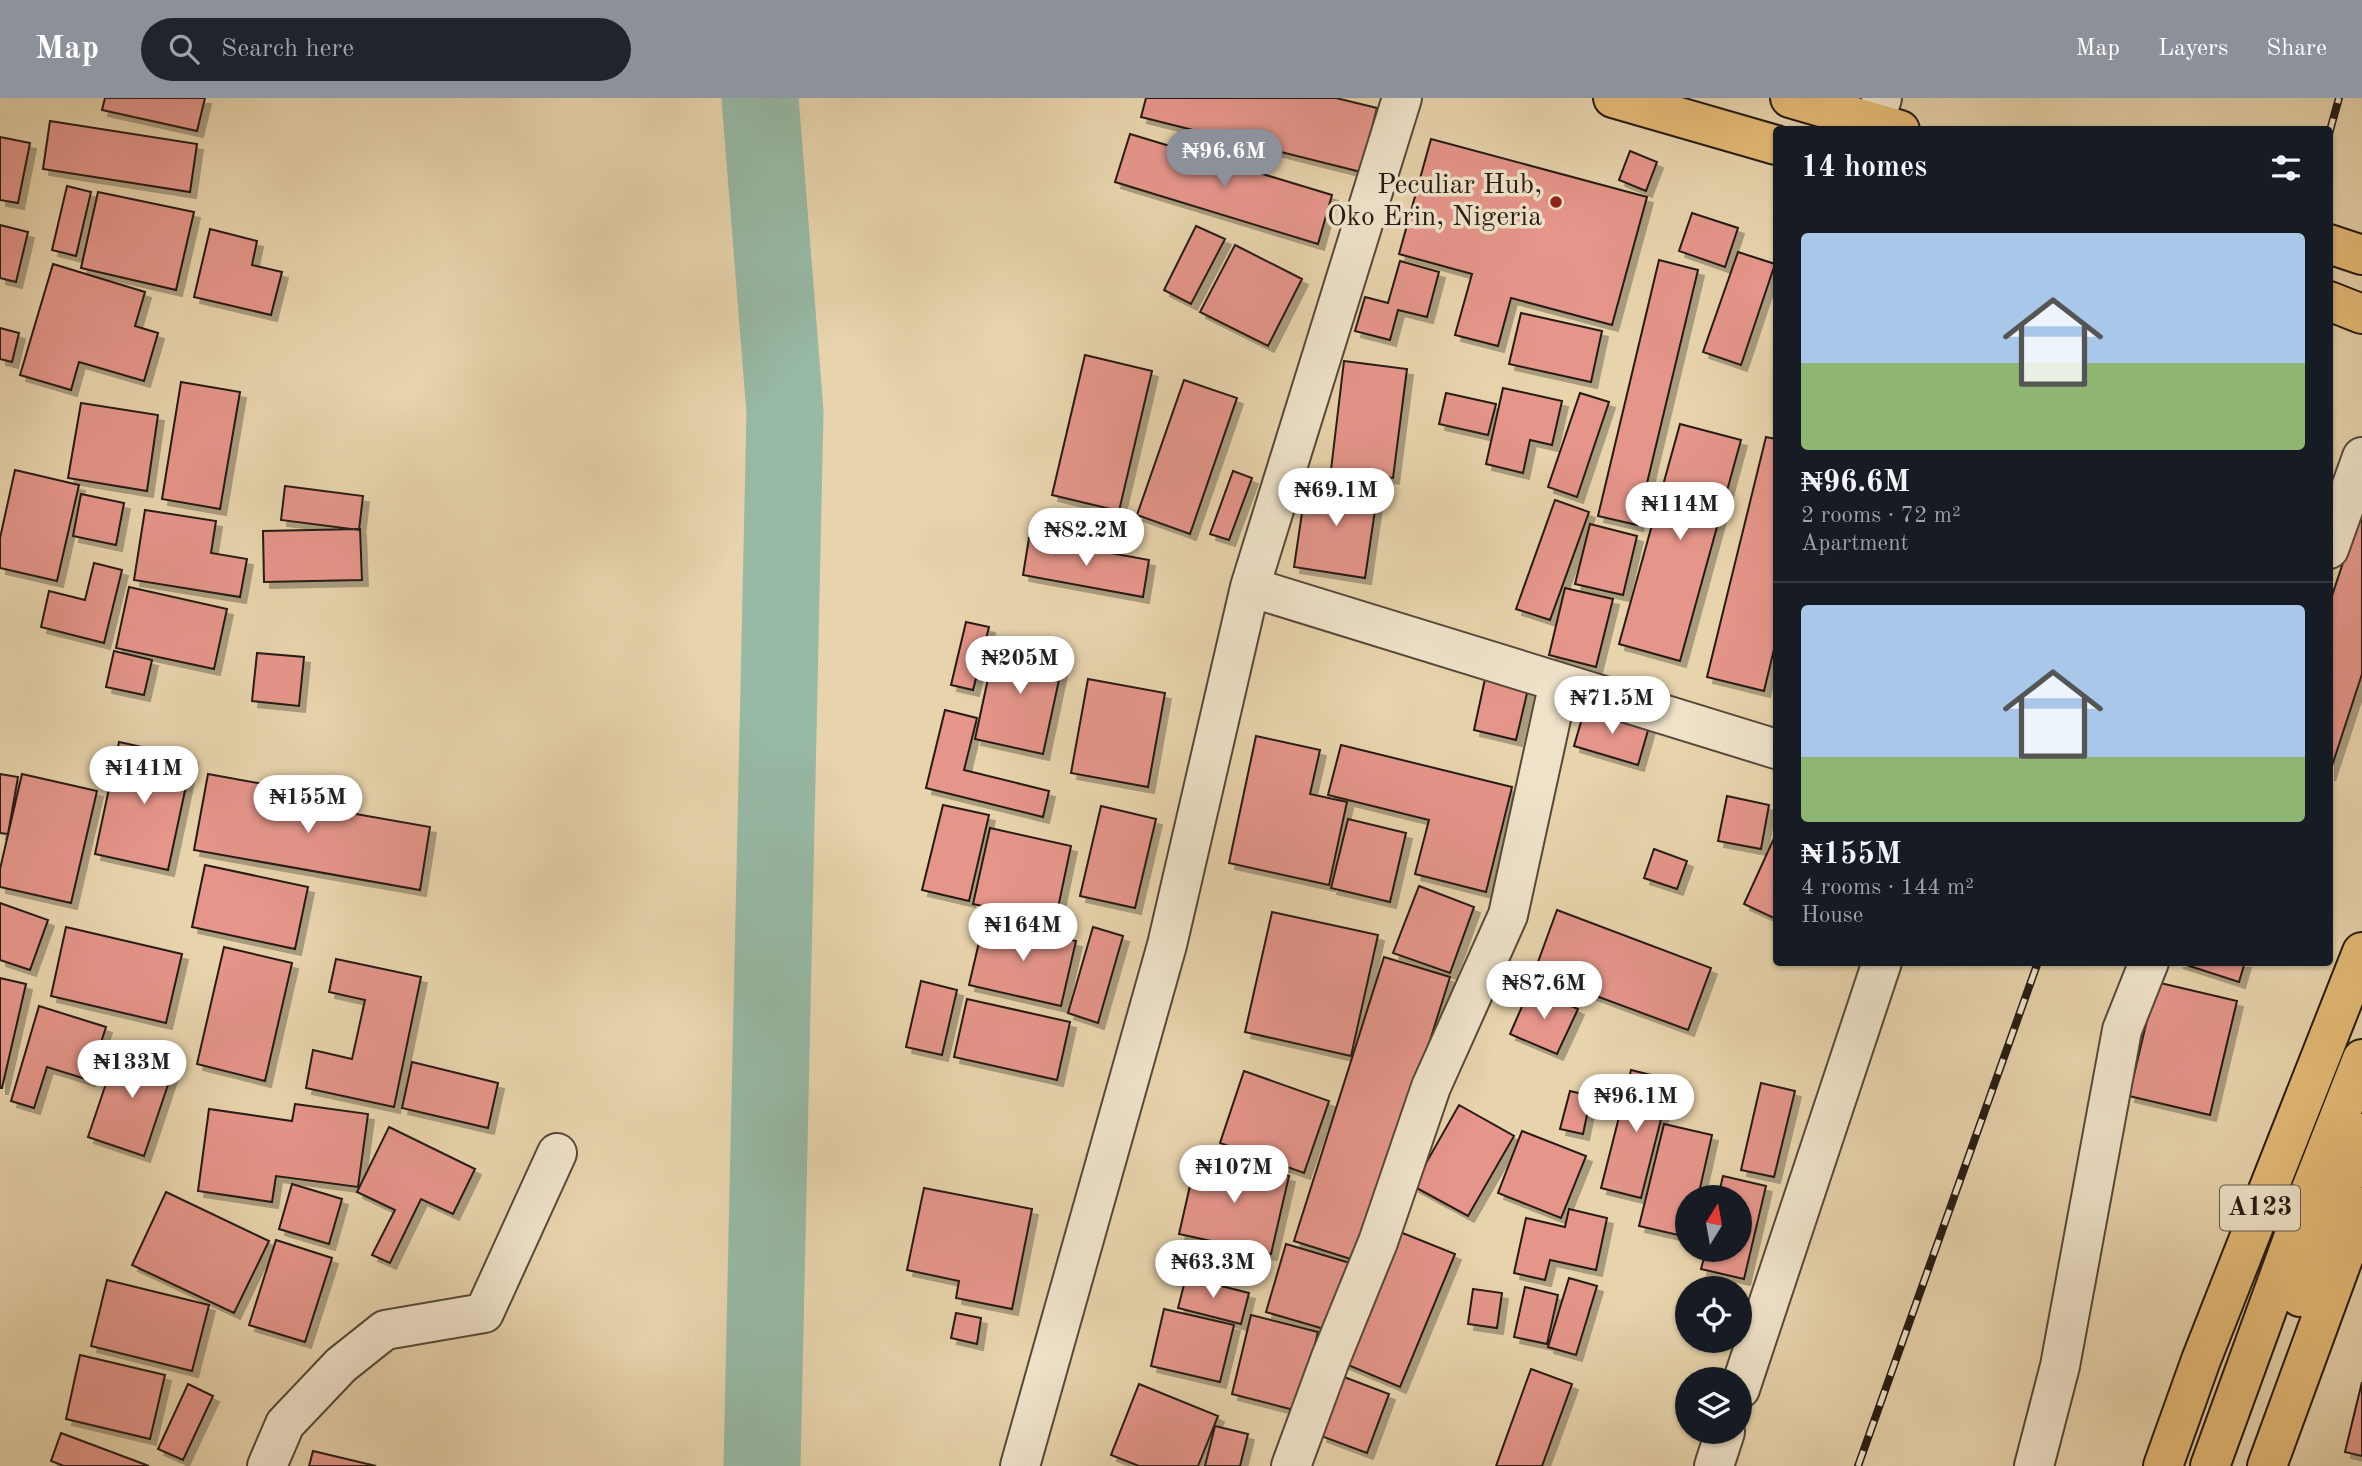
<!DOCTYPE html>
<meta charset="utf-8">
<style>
body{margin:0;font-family:"Old Standard TT",serif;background:#20242c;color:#f1f3f6;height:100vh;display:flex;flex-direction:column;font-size:26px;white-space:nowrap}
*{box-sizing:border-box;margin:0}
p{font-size:23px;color:#9ea1a6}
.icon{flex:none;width:38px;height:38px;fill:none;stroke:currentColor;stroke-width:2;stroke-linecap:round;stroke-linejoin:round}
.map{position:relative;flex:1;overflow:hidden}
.side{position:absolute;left:1773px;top:28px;width:560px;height:840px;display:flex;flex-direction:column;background:#171b24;border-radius:7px;box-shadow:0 2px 5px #0004}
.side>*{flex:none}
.needle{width:46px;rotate:11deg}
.tools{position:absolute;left:1675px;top:1087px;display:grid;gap:14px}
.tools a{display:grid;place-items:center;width:77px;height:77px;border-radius:50%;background:#171b24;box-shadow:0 2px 5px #0004;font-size:35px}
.price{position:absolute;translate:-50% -60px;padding:0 16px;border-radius:24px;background:#fff;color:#222;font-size:23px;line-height:46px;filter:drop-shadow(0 2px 4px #0008)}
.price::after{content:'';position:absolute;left:50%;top:42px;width:21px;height:16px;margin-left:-10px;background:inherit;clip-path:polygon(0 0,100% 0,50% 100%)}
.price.current{background:#8c9099;color:#fff}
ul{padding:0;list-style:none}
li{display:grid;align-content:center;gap:14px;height:371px;padding:0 28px}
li+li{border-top:2px solid #363941}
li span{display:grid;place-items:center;height:217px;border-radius:7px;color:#555}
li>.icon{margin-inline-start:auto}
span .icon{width:126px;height:126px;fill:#fffc;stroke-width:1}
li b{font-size:30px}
h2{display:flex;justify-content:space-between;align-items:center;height:84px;padding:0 28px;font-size:30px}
header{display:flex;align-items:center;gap:42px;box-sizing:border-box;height:98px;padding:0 35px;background:#8c9099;color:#fff}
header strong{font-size:33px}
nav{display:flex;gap:38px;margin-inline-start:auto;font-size:24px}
.search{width:490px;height:63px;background:#20242c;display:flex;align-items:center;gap:18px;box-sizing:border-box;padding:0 24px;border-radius:38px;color:#9ea1a6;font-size:26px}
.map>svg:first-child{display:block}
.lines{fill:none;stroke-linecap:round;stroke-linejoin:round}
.river{stroke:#97b9a5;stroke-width:77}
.building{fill:#e5958a;stroke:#271a13;stroke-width:2;filter:url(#shadow)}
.minor-casing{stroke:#574839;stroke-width:42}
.highway-casing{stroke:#271a13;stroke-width:42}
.minor{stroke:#efe2c9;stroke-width:38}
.highway{stroke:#e4ba76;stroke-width:38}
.rail-casing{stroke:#271a13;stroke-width:8}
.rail{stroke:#efe2c9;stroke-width:5;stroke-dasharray:16;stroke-linecap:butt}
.poi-dot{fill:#8f2418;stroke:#efe2c9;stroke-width:2.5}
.labels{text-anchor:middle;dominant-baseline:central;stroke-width:7;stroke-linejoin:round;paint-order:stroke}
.shield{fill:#efe2c9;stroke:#63564a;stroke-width:2}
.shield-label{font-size:26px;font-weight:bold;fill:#271a13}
.poi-label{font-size:28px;fill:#271a13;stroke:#efe2c9;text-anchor:end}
</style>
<header>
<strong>Map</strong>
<div class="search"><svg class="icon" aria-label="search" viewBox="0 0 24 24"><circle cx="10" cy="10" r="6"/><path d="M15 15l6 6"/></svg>Search here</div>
<nav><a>Map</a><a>Layers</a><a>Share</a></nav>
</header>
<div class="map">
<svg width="2362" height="1368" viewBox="0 0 2362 1368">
<defs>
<filter id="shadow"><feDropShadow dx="6" dy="6" stdDeviation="0" flood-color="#0004"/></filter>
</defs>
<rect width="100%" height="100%" fill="#e7d3ac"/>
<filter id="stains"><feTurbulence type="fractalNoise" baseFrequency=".00286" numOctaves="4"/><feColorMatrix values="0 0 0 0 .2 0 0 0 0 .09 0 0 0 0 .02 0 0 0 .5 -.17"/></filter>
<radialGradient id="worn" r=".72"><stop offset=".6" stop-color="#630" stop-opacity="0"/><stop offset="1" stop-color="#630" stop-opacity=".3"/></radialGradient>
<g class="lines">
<path class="river" d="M 760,0 L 785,314 L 762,1368"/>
</g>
<path class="building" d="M 105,0 L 205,0 L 197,33 L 102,12 Z
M 1146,0 L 1336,0 L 1377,10 L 1361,74 L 1141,19 Z
M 50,23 L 197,46 L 190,94 L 43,71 Z
M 1130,36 L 1332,97 L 1318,146 L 1115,84 Z
M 0,39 L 30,45 L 18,105 L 0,102 Z
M 1431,41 L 1647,99 L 1612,227 L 1511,200 L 1498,248 L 1455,237 L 1472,176 L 1399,156 Z
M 1630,53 L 1657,64 L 1646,93 L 1619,82 Z
M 67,88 L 91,94 L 76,158 L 52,152 Z
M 98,94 L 194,114 L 176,192 L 81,170 Z
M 1692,115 L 1738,130 L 1725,169 L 1679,153 Z
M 0,127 L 28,134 L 16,184 L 0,180 Z
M 1196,128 L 1225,141 L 1191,206 L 1164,192 Z
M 210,131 L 257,143 L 252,167 L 282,174 L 271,217 L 194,199 Z
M 1235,147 L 1302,181 L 1268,248 L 1200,214 Z
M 1738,154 L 1775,166 L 1741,267 L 1703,254 Z
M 1659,162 L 1698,172 L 1637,427 L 1598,418 Z
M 1400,163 L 1439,174 L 1427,219 L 1398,212 L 1390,242 L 1355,233 L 1365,199 L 1388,205 Z
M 53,166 L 145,194 L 135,228 L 158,235 L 144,283 L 79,264 L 71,292 L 20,277 Z
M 1521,215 L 1602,233 L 1591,284 L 1509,266 Z
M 0,230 L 19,235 L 12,264 L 0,261 Z
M 1085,257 L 1152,273 L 1119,413 L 1052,397 Z
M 1344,263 L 1407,271 L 1393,380 L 1331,372 Z
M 1184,282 L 1237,300 L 1190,436 L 1137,417 Z
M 181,284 L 240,294 L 220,411 L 162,401 Z
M 1503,290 L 1562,303 L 1552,347 L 1530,342 L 1523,375 L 1486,366 Z
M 1446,295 L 1496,306 L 1488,337 L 1439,326 Z
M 1580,295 L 1609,304 L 1577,399 L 1548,389 Z
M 81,305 L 158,317 L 147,393 L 68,380 Z
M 1680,326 L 1741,342 L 1680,563 L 1619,546 Z
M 1766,339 L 1776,341 L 1776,543 L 1764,593 L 1707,579 Z
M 15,372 L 79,387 L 57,483 L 0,470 L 0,440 Z
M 1233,373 L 1252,380 L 1229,442 L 1210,436 Z
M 1307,381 L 1378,392 L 1365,480 L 1294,469 Z
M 285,388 L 363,398 L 359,432 L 281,422 Z
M 81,396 L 124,405 L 116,447 L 73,438 Z
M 1555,402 L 1589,414 L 1550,522 L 1516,511 Z
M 2362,407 L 2362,576 L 2329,677 L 2329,507 Z
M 145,412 L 216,423 L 211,455 L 247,461 L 240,499 L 134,482 Z
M 1590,426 L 1637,438 L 1623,497 L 1575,486 Z
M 360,431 L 362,482 L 264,484 L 263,433 Z
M 1029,440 L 1149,462 L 1143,499 L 1023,477 Z
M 94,465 L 122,472 L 104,545 L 41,529 L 49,493 L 85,502 Z
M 129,489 L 227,511 L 214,571 L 116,550 Z
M 1565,490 L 1613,501 L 1596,569 L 1549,557 Z
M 966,524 L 989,529 L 973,592 L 951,587 Z
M 997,539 L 1065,554 L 1043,656 L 975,641 Z
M 114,553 L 152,562 L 144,597 L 106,589 Z
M 257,555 L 304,559 L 299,608 L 252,603 Z
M 1088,581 L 1165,595 L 1148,689 L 1071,675 Z
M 1485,581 L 1528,591 L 1516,642 L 1474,632 Z
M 1585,610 L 1649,629 L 1638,667 L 1574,648 Z
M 945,612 L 977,620 L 964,672 L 1049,693 L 1043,719 L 926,690 Z
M 1256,638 L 1320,652 L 1310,696 L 1347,704 L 1329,787 L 1229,765 Z
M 119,644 L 192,660 L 168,772 L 95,756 Z
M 1341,647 L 1512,689 L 1486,794 L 1415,776 L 1429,722 L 1328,697 Z
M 0,676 L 18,679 L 8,736 L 0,735 Z
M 22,676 L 97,693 L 71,805 L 0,789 L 0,771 Z
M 208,676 L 296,692 L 293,705 L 430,729 L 420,792 L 194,752 Z
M 1727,698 L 1769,707 L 1761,751 L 1718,743 Z
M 943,707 L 989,717 L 969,803 L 922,792 Z
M 1101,708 L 1156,721 L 1135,810 L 1080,798 Z
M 1348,721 L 1406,735 L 1390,804 L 1331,790 Z
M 990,730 L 1071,748 L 1055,824 L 973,806 Z
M 1775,738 L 1776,738 L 1776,821 L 1744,806 Z
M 1654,751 L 1687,763 L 1677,791 L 1644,780 Z
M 205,767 L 308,789 L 295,851 L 192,829 Z
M 1419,788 L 1474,809 L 1450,875 L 1393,855 Z
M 0,805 L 48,822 L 30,872 L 0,862 Z
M 1557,812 L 1711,870 L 1688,932 L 1534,875 Z
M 1272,814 L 1378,837 L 1351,958 L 1245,934 Z
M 984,823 L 1076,843 L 1061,908 L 969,887 Z
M 66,829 L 182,856 L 166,925 L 51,898 Z
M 1093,829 L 1123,838 L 1098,925 L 1068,915 Z
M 224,849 L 292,865 L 265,983 L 197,966 Z
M 1384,859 L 1450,879 L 1360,1164 L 1294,1143 Z
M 336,861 L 421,879 L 394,1009 L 306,990 L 313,952 L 352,961 L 365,902 L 329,894 Z
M 2177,864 L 2245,864 L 2239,884 Z
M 0,880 L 26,886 L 2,990 L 0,990 Z
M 921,883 L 957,892 L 942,957 L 906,949 Z
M 2156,884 L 2237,903 L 2210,1017 L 2129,998 Z
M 1530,890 L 1578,911 L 1557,956 L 1510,936 Z
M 967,901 L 1070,924 L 1057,982 L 954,959 Z
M 39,908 L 106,929 L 89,982 L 47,969 L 34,1010 L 11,1003 Z
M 119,947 L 175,966 L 144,1058 L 88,1039 Z
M 412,964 L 498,985 L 488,1030 L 402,1010 Z
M 1631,972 L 1671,982 L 1641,1100 L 1601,1090 Z
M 1244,973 L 1329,1003 L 1304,1075 L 1220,1045 Z
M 1761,985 L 1795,993 L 1774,1079 L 1741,1072 Z
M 1570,993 L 1591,998 L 1583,1036 L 1560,1031 Z
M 295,1006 L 368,1016 L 358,1089 L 276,1078 L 272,1104 L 198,1093 L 209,1011 L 292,1023 Z
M 1459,1007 L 1514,1038 L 1468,1118 L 1413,1088 Z
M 1664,1026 L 1712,1037 L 1698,1099 L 1687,1099 L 1687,1139 L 1639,1128 Z
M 389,1029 L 475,1071 L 453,1116 L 421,1101 L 390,1165 L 372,1157 L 395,1112 L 357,1094 Z
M 1522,1033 L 1586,1058 L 1561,1120 L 1498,1095 Z
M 1197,1057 L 1289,1078 L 1271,1156 L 1179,1136 Z
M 1723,1078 L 1766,1088 L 1744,1181 L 1701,1171 L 1706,1152 L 1740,1152 L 1740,1099 L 1718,1099 Z
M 292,1086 L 342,1101 L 329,1146 L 279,1131 Z
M 924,1090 L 1032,1111 L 1012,1211 L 956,1200 L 959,1183 L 907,1172 Z
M 166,1094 L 269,1143 L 234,1215 L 132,1167 Z
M 1569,1111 L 1607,1120 L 1596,1172 L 1550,1162 L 1545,1182 L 1514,1175 L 1526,1120 L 1565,1129 Z
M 1395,1132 L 1455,1156 L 1400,1289 L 1341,1264 Z
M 276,1142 L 332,1160 L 305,1244 L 249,1227 Z
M 1286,1146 L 1350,1165 L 1331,1233 L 1266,1214 Z
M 1186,1179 L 1249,1195 L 1241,1226 L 1178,1210 Z
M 1569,1180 L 1597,1188 L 1576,1257 L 1548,1249 Z
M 107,1182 L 209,1207 L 192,1273 L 91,1248 Z
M 1525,1189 L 1558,1197 L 1547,1246 L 1514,1239 Z
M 1473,1191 L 1502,1195 L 1497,1230 L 1468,1226 Z
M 1164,1211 L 1234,1227 L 1220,1284 L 1151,1268 Z
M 956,1215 L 981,1220 L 977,1246 L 951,1240 Z
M 1251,1217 L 1318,1234 L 1298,1313 L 1232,1296 Z
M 80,1257 L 165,1277 L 150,1341 L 66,1321 Z
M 1531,1271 L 1572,1286 L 1542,1368 L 1496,1368 Z
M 1344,1279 L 1389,1296 L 1367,1355 L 1321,1338 Z
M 2362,1284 L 2362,1358 L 2345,1354 Z
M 188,1286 L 213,1298 L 183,1362 L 158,1351 Z
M 1139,1286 L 1218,1318 L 1198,1368 L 1139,1368 L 1111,1357 Z
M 1215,1328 L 1248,1336 L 1240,1368 L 1205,1368 Z
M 61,1335 L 149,1368 L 64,1368 L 51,1363 Z
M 313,1353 L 376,1368 L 309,1368 Z"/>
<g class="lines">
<g class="minor-casing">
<path id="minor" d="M 1875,25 L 1882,0
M 2329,451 L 2362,359
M 1250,489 L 1776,651
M 1740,1291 L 1882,864
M 267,1368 L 285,1326 L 341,1267 L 385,1232 L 484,1215 L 557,1055
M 1020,1368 L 1167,847 L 1250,489 L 1402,0
M 1291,1368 L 1330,1262 L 1378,1144 L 1431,989 L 1508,817 L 1559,584
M 1714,1368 L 1725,1334
M 2034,1368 L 2060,1268 L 2122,932 L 2149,864"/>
</g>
<g class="highway-casing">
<path id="highway" d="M 1613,0 L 1776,47
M 1790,0 L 1900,32
M 2329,146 L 2362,157
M 2329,203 L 2362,216
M 2300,1199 L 2362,1035
M 2163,1368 L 2201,1262 L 2362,854
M 2210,1368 L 2311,1091 L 2362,961
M 2267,1368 L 2362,1109"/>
</g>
<use href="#minor" class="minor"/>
<use href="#highway" class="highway"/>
<g class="rail-casing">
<path id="rail" d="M 2329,36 L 2339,0
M 1858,1368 L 2038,864"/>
</g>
<use href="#rail" class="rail"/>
</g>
<circle class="poi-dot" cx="1556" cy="104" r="7"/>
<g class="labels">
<rect class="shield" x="2220" y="1087.5" width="80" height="45" rx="5"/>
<g class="shield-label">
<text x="2260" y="1110">A123</text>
</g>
<g class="poi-label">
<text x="1542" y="88">Peculiar Hub,<tspan x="1542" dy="32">Oko Erin, Nigeria</tspan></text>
</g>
</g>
<rect width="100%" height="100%" filter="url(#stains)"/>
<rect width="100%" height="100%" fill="url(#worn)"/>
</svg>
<div class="tools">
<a><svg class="needle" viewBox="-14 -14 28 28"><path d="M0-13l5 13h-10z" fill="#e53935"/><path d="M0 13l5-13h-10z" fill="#9ea1a6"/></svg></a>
<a><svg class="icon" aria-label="locate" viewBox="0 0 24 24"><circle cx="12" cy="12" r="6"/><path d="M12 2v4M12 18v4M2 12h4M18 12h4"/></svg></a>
<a><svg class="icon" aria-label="layers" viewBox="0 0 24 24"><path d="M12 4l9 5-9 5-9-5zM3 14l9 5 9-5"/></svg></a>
</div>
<b class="price current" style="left:1224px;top:91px">₦96.6M</b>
<b class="price" style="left:1336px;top:430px">₦69.1M</b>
<b class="price" style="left:1680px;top:444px">₦114M</b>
<b class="price" style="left:1086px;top:470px">₦82.2M</b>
<b class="price" style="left:1020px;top:598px">₦205M</b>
<b class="price" style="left:1612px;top:638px">₦71.5M</b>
<b class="price" style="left:144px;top:708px">₦141M</b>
<b class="price" style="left:308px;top:737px">₦155M</b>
<b class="price" style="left:1023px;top:865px">₦164M</b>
<b class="price" style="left:1544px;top:923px">₦87.6M</b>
<b class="price" style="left:132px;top:1002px">₦133M</b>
<b class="price" style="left:1636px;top:1036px">₦96.1M</b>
<b class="price" style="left:1234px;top:1107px">₦107M</b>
<b class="price" style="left:1213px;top:1202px">₦63.3M</b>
<section class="side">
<h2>14 homes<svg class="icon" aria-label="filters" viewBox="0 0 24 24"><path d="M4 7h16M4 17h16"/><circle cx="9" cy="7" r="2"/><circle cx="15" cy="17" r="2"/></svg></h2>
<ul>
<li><span style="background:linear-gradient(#a9c7e8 60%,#8fb573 0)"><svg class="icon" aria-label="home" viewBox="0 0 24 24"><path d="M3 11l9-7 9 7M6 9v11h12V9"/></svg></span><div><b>₦96.6M</b><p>2 rooms · 72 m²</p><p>Apartment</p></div></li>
<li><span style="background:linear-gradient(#a9c7e8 70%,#8fb573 0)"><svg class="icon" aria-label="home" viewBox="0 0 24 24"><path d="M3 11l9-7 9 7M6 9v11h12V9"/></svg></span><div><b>₦155M</b><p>4 rooms · 144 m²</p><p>House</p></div></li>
</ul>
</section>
</div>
